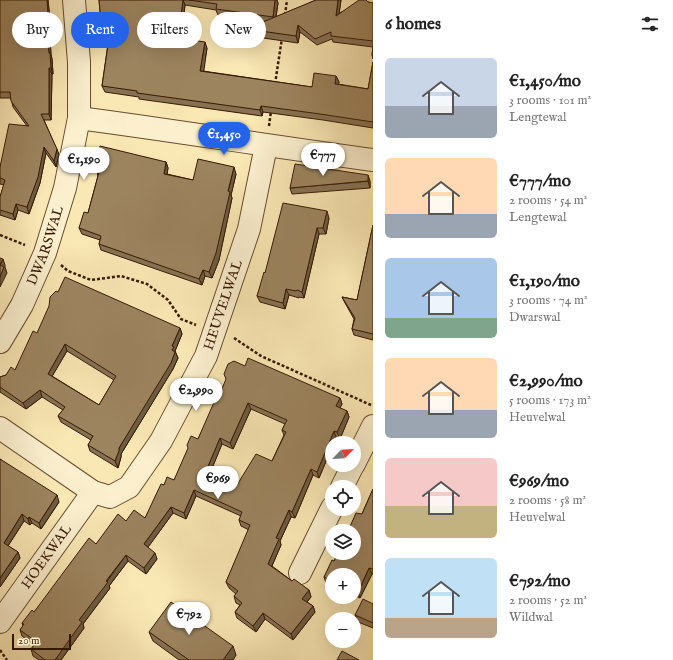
<!DOCTYPE html>
<meta charset="utf-8">
<style>
body{margin:0;font-family:"IM FELL English",serif;background:#f2f2f2;color:#222;height:100vh;display:flex;flex-direction:column;font-size:15px;white-space:nowrap}
*{box-sizing:border-box;margin:0}
p{font-size:13px;color:#767676}
.icon{flex:none;width:22px;height:22px;fill:none;stroke:currentColor;stroke-width:2;stroke-linecap:round;stroke-linejoin:round}
.map{position:relative;flex:1;overflow:hidden}
.details{display:flex;flex-direction:column;background:#fff;width:300px}
.details>*{flex:none}
.top-card{position:absolute;left:12px;top:12px;width:301px;height:36px;display:flex;gap:8px}
.needle{width:26px;rotate:66deg}
.controls{position:absolute;left:325px;top:436px;display:grid;gap:8px}
.controls a{display:grid;place-items:center;width:36px;height:36px;border-radius:50%;background:#fff;box-shadow:0 4px 16px #0002;font-size:20px}
.scale{position:absolute;left:12px;bottom:10px;width:59px;box-sizing:border-box;padding-left:4px;border:2px solid #371903;border-top:0;font-size:11px;line-height:14px;white-space:nowrap;color:#371903;-webkit-text-stroke:3px #fbefce;paint-order:stroke}
.price{position:absolute;translate:-50% -34px;padding:0 9px;border-radius:14px;background:#fff;color:#222;font-size:13px;line-height:26px;filter:drop-shadow(0 1px 2px #0008)}
.price::after{content:'';position:absolute;left:50%;top:24px;width:12px;height:9px;margin-left:-6px;background:inherit;clip-path:polygon(0 0,100% 0,50% 100%)}
.price.selected{background:#2563eb;color:#fff}
ul{padding:0;list-style:none}
li{display:flex;align-items:center;gap:12px;height:100px;padding:0 12px}
li span{display:grid;place-items:center;flex:none;width:112px;height:80px;border-radius:6px;color:#555}
li>.icon{margin-inline-start:auto}
span .icon{width:48px;height:48px;fill:#fffc;stroke-width:1}
li b{font-size:17px}
h2{display:flex;justify-content:space-between;align-items:center;height:48px;padding:0 12px;font-size:17px}
.chip{padding:0 14px;border-radius:18px;background:#fff;box-shadow:0 4px 16px #0002;font-size:14px;line-height:36px}
.chip.selected{background:#2563eb;color:#fff}
main{display:flex;flex:1;min-height:0}
.map>svg:first-child{display:block}
.lines{fill:none;stroke-linecap:round;stroke-linejoin:round}
.minor-casing{stroke:#684c2f;stroke-width:24}
.path{stroke:#371903;stroke-width:2.5;stroke-dasharray:3 2;stroke-linecap:butt}
.minor{stroke:#fbefce;stroke-width:22}
.wall{fill:#867252;stroke:#371903;fill-rule:evenodd}
.shaded-wall{fill:#6d5c42;stroke:#371903}
.building{fill:#9c845f;stroke:#371903;fill-rule:evenodd}
.labels{text-anchor:middle;dominant-baseline:central;stroke-width:3;stroke-linejoin:round;paint-order:stroke}
.street-label{font-size:14px;fill:#371903;stroke:#fbefce}
</style>
<main>
<div class="map">
<svg width="373" height="660" viewBox="0 0 373 660">
<rect width="100%" height="100%" fill="#f9e7b4"/>
<filter id="stains"><feTurbulence type="fractalNoise" baseFrequency=".005" numOctaves="4"/><feColorMatrix values="0 0 0 0 .2 0 0 0 0 .09 0 0 0 0 .02 0 0 0 .5 -.17"/></filter>
<radialGradient id="worn" r=".72"><stop offset=".6" stop-color="#630" stop-opacity="0"/><stop offset="1" stop-color="#630" stop-opacity=".3"/></radialGradient>
<g class="lines">
<g class="minor-casing">
<g id="minor">
<path d="M 79,118 C 177,131 275,147 373,160"/>
<path id="s1" d="M 0,342 L 22,305 L 45,253 L 65,188 L 79,118 L 79,62 L 74,0"/>
<path id="s2" d="M 0,428 L 93,492 L 110,497 L 129,487 L 161,441 L 206,356 L 249,229 L 266,146"/>
<path d="M 354,464 L 373,426"/>
<path d="M 342,487 L 353,465"/>
<path d="M 300,573 L 332,508"/>
<path id="s3" d="M 0,622 L 93,492"/>
</g>
</g>
<path class="path" d="M 285,15 L 287,0
M 275,84 L 282,38
M 269,126 L 271,111
M 0,235 L 25,245
M 61,265 L 68,271 L 91,280 L 121,276 L 147,284 L 168,300 L 181,319 L 196,325
M 234,338 L 261,356 L 371,405
M 0,650 L 7,660"/>
<use href="#minor" class="minor"/>
</g>
<path class="wall" d="M 0,0 L 48,0 L 50,20 L 49,20 L 51,55 L 52,59 L 53,74 L 52,74 L 51,120 L 44,120 L 59,155 L 56,167 L 46,153 L 40,183 L 29,214 L 18,210 L 15,220 L 0,215 L 0,197 L 4,185 L 0,184 L 0,167 L 27,126 L 13,107 L 11,98 L 0,98 Z
M 99,0 L 277,0 L 278,3 L 276,17 L 316,0 L 341,0 L 339,13 L 368,2 L 373,3 L 373,59 L 372,55 L 373,47 L 333,42 L 332,39 L 317,45 L 300,32 L 298,43 L 249,36 L 246,29 L 265,22 L 218,15 L 216,10 L 185,5 L 181,39 L 207,48 L 203,71 L 312,87 L 336,76 L 339,82 L 338,84 L 368,89 L 373,62 L 373,128 L 323,120 L 263,112 L 262,116 L 139,99 L 139,97 L 105,92 L 102,86 L 110,30 L 103,29 L 101,23 Z
M 166,162 L 168,168 L 167,174 L 193,180 L 236,174 L 231,195 L 232,198 L 219,260 L 212,278 L 205,276 L 202,285 L 101,250 L 99,244 L 100,240 L 82,234 L 79,228 L 88,213 L 98,176 L 97,171 L 97,168 L 96,165 Z
M 370,181 L 370,188 L 292,194 L 290,188 Z
M 329,218 L 326,234 L 319,234 L 304,298 L 299,297 L 299,298 L 289,295 L 285,309 L 260,302 L 257,296 L 265,273 Z
M 373,225 L 373,340 L 354,335 L 352,329 L 354,319 L 345,303 L 342,297 L 357,300 Z
M 180,328 L 182,334 L 175,351 L 178,358 L 173,369 L 121,454 L 121,457 L 118,468 L 90,451 L 88,445 L 91,440 L 61,422 L 58,416 L 63,410 L 42,397 L 26,409 L 0,392 L 0,377 L 6,375 L 15,370 L 37,333 ZM 67,351 L 114,380 L 99,405 L 52,376 Z
M 245,366 L 340,398 L 342,404 L 340,408 L 347,411 L 349,417 L 340,439 L 336,437 L 332,443 L 332,447 L 319,478 L 313,475 L 295,518 L 291,517 L 280,541 L 281,545 L 272,566 L 292,581 L 309,590 L 311,597 L 307,602 L 313,606 L 315,612 L 293,640 L 265,619 L 256,632 L 237,618 L 235,612 L 240,605 L 236,603 L 234,596 L 236,594 L 229,588 L 226,582 L 249,530 L 241,526 L 239,520 L 241,516 L 196,496 L 186,519 L 173,513 L 148,547 L 157,559 L 146,574 L 128,561 L 109,586 L 110,588 L 83,624 L 84,628 L 61,660 L 39,660 L 33,656 L 31,649 L 34,645 L 22,636 L 20,630 L 23,626 L 22,623 L 34,612 L 96,544 L 126,521 L 145,518 L 164,485 L 174,480 L 198,439 L 217,401 ZM 251,409 L 285,424 L 282,430 L 284,435 L 272,461 L 237,485 L 210,473 L 222,444 L 233,449 Z
M 0,459 L 59,502 L 41,529 L 32,523 L 30,525 L 24,521 L 8,546 L 18,552 L 20,558 L 0,587 Z
M 373,489 L 373,574 L 372,574 L 360,598 L 354,595 L 354,575 L 332,575 L 332,586 L 326,583 L 324,577 L 334,561 L 362,514 Z
M 373,604 L 373,628 L 358,622 L 355,615 Z
M 149,632 L 236,655 L 233,660 L 179,660 L 153,641 Z"/>
<path class="shaded-wall" d="M 47,0 L 48,0 L 50,20 L 48,14 Z
M 183,0 L 185,5 L 180,45 L 178,38 Z
M 275,0 L 277,0 L 278,3 L 275,23 L 273,17 Z
M 338,0 L 341,0 L 338,22 L 336,16 Z
M 46,14 L 49,20 L 51,55 L 52,59 L 53,74 L 51,68 L 49,53 Z
M 298,25 L 300,32 L 298,43 L 296,36 Z
M 205,42 L 207,48 L 203,77 L 200,71 Z
M 49,68 L 52,74 L 51,120 L 49,114 Z
M 336,76 L 339,82 L 338,90 L 335,84 Z
M 261,106 L 263,112 L 262,116 L 260,110 Z
M 44,147 L 46,153 L 40,183 L 29,214 L 27,207 Z
M 57,149 L 59,155 L 56,167 L 54,161 Z
M 166,162 L 168,168 L 166,180 L 164,174 Z
M 234,167 L 236,174 L 231,195 L 232,198 L 219,260 L 212,278 L 209,272 Z
M 368,175 L 370,181 L 370,188 L 368,181 Z
M 16,204 L 18,210 L 15,220 L 13,214 Z
M 327,211 L 329,218 L 326,234 L 323,228 Z
M 317,228 L 319,234 L 304,298 L 302,292 Z
M 3,259 L 5,265 L 5,267 L 7,273 L 0,287 L 0,265 Z
M 203,270 L 205,276 L 202,285 L 199,279 Z
M 286,289 L 289,295 L 285,309 L 283,303 Z
M 180,328 L 182,334 L 175,351 L 178,358 L 173,369 L 121,454 L 121,457 L 118,468 L 115,461 L 119,448 L 172,350 L 172,346 Z
M 65,344 L 67,351 L 50,380 L 48,374 Z
M 40,390 L 42,397 L 26,409 L 23,403 Z
M 340,398 L 342,404 L 338,412 L 336,406 Z
M 248,403 L 251,409 L 233,449 L 230,443 Z
M 347,411 L 349,417 L 340,439 L 337,432 Z
M 334,431 L 336,437 L 334,443 L 332,443 L 332,447 L 319,478 L 317,472 Z
M 220,438 L 222,444 L 208,478 L 206,471 Z
M 311,469 L 313,475 L 295,518 L 292,512 Z
M 194,490 L 196,496 L 186,519 L 184,513 Z
M 57,495 L 59,502 L 41,529 L 39,523 Z
M 171,507 L 173,513 L 146,550 L 144,544 Z
M 289,510 L 291,517 L 280,541 L 281,545 L 270,570 L 268,564 L 276,538 Z
M 22,514 L 24,521 L 6,549 L 4,543 Z
M 29,517 L 32,523 L 30,525 L 28,519 Z
M 18,552 L 20,558 L 0,587 L 0,578 Z
M 155,553 L 157,559 L 146,574 L 144,568 Z
M 126,555 L 128,561 L 109,586 L 110,588 L 83,624 L 84,628 L 61,660 L 55,660 L 79,620 Z
M 369,568 L 372,574 L 360,598 L 358,592 Z
M 309,590 L 311,597 L 304,605 L 302,599 Z
M 313,606 L 315,612 L 293,640 L 291,634 Z
M 263,613 L 265,619 L 256,632 L 253,626 Z
M 233,646 L 236,655 L 233,660 L 223,660 Z"/>
<path class="building" d="M 0,0 L 47,0 L 48,14 L 46,14 L 49,53 L 50,53 L 51,68 L 49,68 L 49,114 L 41,114 L 57,149 L 54,161 L 44,147 L 38,177 L 27,207 L 16,204 L 13,214 L 0,210 L 0,197 L 5,180 L 0,178 L 0,167 L 9,124 L 29,126 L 11,101 L 10,92 L 0,92 Z
M 99,0 L 183,0 L 178,38 L 205,42 L 200,71 L 312,87 L 314,73 L 336,76 L 335,84 L 368,89 L 373,62 L 373,122 L 320,114 L 261,106 L 260,110 L 137,93 L 137,91 L 102,86 L 111,24 L 101,23 Z
M 189,0 L 275,0 L 273,17 L 216,9 L 217,4 Z
M 316,0 L 338,0 L 336,16 L 359,0 L 366,0 L 368,2 L 373,3 L 373,41 L 331,36 L 331,32 L 315,39 L 298,25 L 296,36 L 246,29 Z
M 373,46 L 373,56 L 372,55 Z
M 100,146 L 166,162 L 164,174 L 193,180 L 198,159 L 234,167 L 228,191 L 230,192 L 216,253 L 209,272 L 203,270 L 199,279 L 99,244 L 101,236 L 79,228 L 84,212 L 88,213 L 99,172 L 97,171 L 98,165 L 96,165 Z
M 295,164 L 368,175 L 368,181 L 290,188 Z
M 283,203 L 327,211 L 323,228 L 317,228 L 302,292 L 297,290 L 296,291 L 286,289 L 283,303 L 257,296 L 264,272 L 265,273 Z
M 373,225 L 373,334 L 352,329 L 355,318 L 342,297 L 357,300 Z
M 0,258 L 3,259 L 0,265 L 4,267 L 0,277 Z
M 65,277 L 180,328 L 172,346 L 174,347 L 172,350 L 175,352 L 171,363 L 119,448 L 119,451 L 115,461 L 88,445 L 93,436 L 58,416 L 65,407 L 40,390 L 23,403 L 0,387 L 0,377 L 6,375 L 11,367 L 15,370 L 33,331 L 37,333 L 49,306 L 50,297 L 56,291 L 58,292 ZM 65,344 L 116,376 L 99,405 L 48,374 Z
M 248,358 L 340,398 L 336,406 L 347,411 L 337,432 L 334,431 L 317,472 L 311,469 L 292,512 L 289,510 L 276,538 L 279,539 L 268,564 L 292,581 L 294,579 L 309,590 L 302,599 L 313,606 L 291,634 L 263,613 L 253,626 L 235,612 L 242,603 L 234,596 L 238,591 L 226,582 L 250,525 L 239,520 L 242,512 L 194,490 L 184,513 L 171,507 L 144,544 L 155,553 L 144,568 L 126,555 L 106,581 L 108,582 L 79,620 L 82,622 L 55,660 L 45,660 L 31,649 L 37,642 L 20,630 L 24,624 L 22,623 L 32,610 L 34,612 L 89,538 L 96,544 L 118,514 L 126,521 L 134,510 L 145,518 L 161,484 L 164,485 L 167,477 L 174,480 L 188,448 L 187,445 L 191,436 L 198,439 L 215,400 L 217,401 L 226,379 L 224,374 L 228,364 L 234,361 L 245,366 ZM 248,403 L 287,420 L 282,430 L 286,432 L 272,461 L 256,454 L 237,485 L 206,471 L 220,438 L 230,443 Z
M 0,459 L 57,495 L 39,523 L 29,517 L 28,519 L 22,514 L 4,543 L 18,552 L 0,578 Z
M 373,489 L 373,569 L 369,568 L 358,592 L 354,590 L 354,575 L 332,575 L 332,581 L 324,577 L 332,560 L 334,561 L 338,553 L 354,553 L 354,531 L 348,531 L 356,513 L 362,514 Z
M 363,599 L 373,604 L 373,623 L 355,615 Z
M 171,602 L 233,646 L 223,660 L 189,660 L 149,632 Z
M 342,651 L 359,660 L 337,660 Z"/>
<g class="labels">
<g class="street-label">
<text stroke="none"><textPath href="#s1" startOffset="107">DWARSWAL</textPath></text>
<text stroke="none"><textPath href="#s2" startOffset="358">HEUVELWAL</textPath></text>
<text stroke="none"><textPath href="#s3" startOffset="80">HOEKWAL</textPath></text>
</g>
</g>
<rect width="100%" height="100%" filter="url(#stains)"/>
<rect width="100%" height="100%" fill="url(#worn)"/>
</svg>
<div class="controls">
<a><svg class="needle" viewBox="-14 -14 28 28"><path d="M0-13l5 13h-10z" fill="#e53935"/><path d="M0 13l5-13h-10z" fill="#767676"/></svg></a>
<a><svg class="icon" aria-label="locate" viewBox="0 0 24 24"><circle cx="12" cy="12" r="6"/><path d="M12 2v4M12 18v4M2 12h4M18 12h4"/></svg></a>
<a><svg class="icon" aria-label="layers" viewBox="0 0 24 24"><path d="M12 4l9 5-9 5-9-5zM3 14l9 5 9-5"/></svg></a>
<a>+</a>
<a>−</a>
</div>
<div class="scale">20 m</div>
<b class="price selected" style="left:224px;top:156px">€1,450</b>
<b class="price" style="left:323px;top:177px">€777</b>
<b class="price" style="left:84px;top:181px">€1,190</b>
<b class="price" style="left:196px;top:412px">€2,990</b>
<b class="price" style="left:218px;top:500px">€969</b>
<b class="price" style="left:189px;top:636px">€792</b>
<div class="top-card">
<a class="chip">Buy</a>
<a class="chip selected">Rent</a>
<a class="chip">Filters</a>
<a class="chip">New</a>
</div>
</div>
<section class="details">
<h2>6 homes<svg class="icon" aria-label="filters" viewBox="0 0 24 24"><path d="M4 7h16M4 17h16"/><circle cx="9" cy="7" r="2"/><circle cx="15" cy="17" r="2"/></svg></h2>
<ul>
<li><span style="background:linear-gradient(#c9d6e8 60%,#9aa5b1 0)"><svg class="icon" aria-label="home" viewBox="0 0 24 24"><path d="M3 11l9-7 9 7M6 9v11h12V9"/></svg></span><div><b>€1,450/mo</b><p>3 rooms · 101 m²</p><p>Lengtewal</p></div></li>
<li><span style="background:linear-gradient(#ffd9b3 70%,#9aa5b1 0)"><svg class="icon" aria-label="home" viewBox="0 0 24 24"><path d="M3 11l9-7 9 7M6 9v11h12V9"/></svg></span><div><b>€777/mo</b><p>2 rooms · 54 m²</p><p>Lengtewal</p></div></li>
<li><span style="background:linear-gradient(#a9c7e8 75%,#7fa58c 0)"><svg class="icon" aria-label="home" viewBox="0 0 24 24"><path d="M3 11l9-7 9 7M6 9v11h12V9"/></svg></span><div><b>€1,190/mo</b><p>3 rooms · 74 m²</p><p>Dwarswal</p></div></li>
<li><span style="background:linear-gradient(#ffd9b3 65%,#9aa5b1 0)"><svg class="icon" aria-label="home" viewBox="0 0 24 24"><path d="M3 11l9-7 9 7M6 9v11h12V9"/></svg></span><div><b>€2,990/mo</b><p>5 rooms · 173 m²</p><p>Heuvelwal</p></div></li>
<li><span style="background:linear-gradient(#f6c9c9 60%,#c2b280 0)"><svg class="icon" aria-label="home" viewBox="0 0 24 24"><path d="M3 11l9-7 9 7M6 9v11h12V9"/></svg></span><div><b>€969/mo</b><p>2 rooms · 58 m²</p><p>Heuvelwal</p></div></li>
<li><span style="background:linear-gradient(#bfe0f5 75%,#b9a48a 0)"><svg class="icon" aria-label="home" viewBox="0 0 24 24"><path d="M3 11l9-7 9 7M6 9v11h12V9"/></svg></span><div><b>€792/mo</b><p>2 rooms · 52 m²</p><p>Wildwal</p></div></li>
</ul>
</section>
</main>
